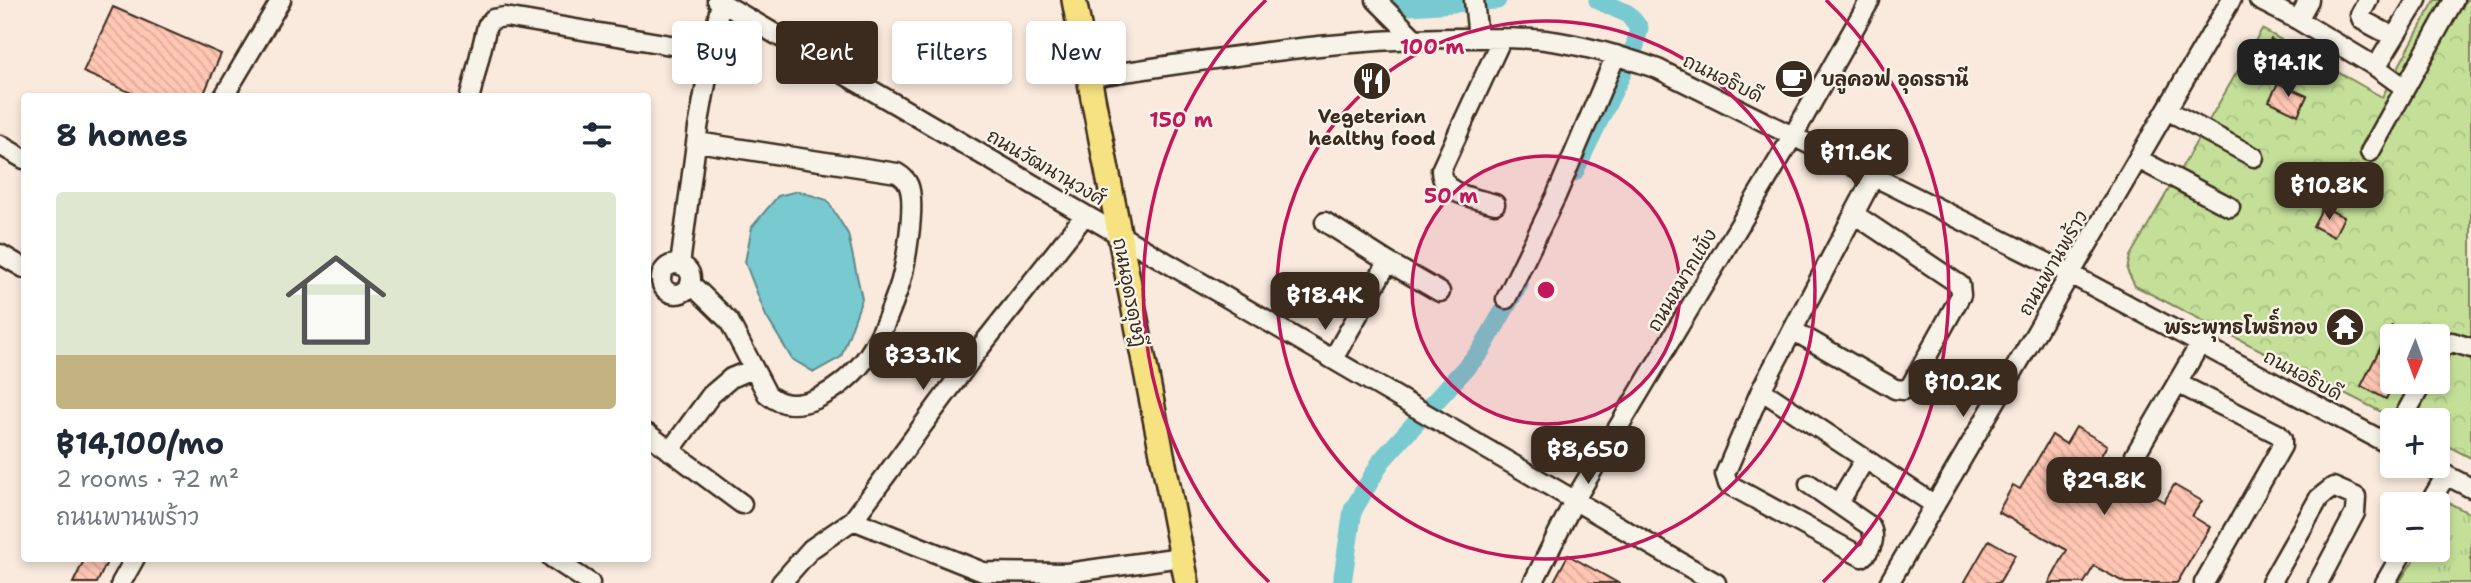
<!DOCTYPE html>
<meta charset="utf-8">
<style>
body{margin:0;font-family:"Shantell Sans","Playpen Sans Thai",sans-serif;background:#f2f2f3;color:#1f2937;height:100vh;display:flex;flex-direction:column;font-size:26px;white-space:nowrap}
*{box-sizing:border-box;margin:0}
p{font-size:23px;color:#747a83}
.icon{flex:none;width:38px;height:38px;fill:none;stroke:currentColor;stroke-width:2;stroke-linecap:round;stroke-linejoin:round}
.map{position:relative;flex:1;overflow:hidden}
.details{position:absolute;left:21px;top:93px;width:630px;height:469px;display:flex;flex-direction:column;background:#fff;border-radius:7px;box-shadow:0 4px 10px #0003}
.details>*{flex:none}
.guide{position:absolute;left:672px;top:21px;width:665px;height:63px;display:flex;gap:14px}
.needle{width:46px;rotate:181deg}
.tools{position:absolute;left:2380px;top:324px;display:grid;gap:14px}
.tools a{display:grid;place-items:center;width:70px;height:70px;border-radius:7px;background:#fff;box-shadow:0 4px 10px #0003;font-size:35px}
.price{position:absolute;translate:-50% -60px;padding:0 16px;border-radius:14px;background:#3b2a1e;color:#fff;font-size:23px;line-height:46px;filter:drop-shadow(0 2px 4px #0008)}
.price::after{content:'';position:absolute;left:50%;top:42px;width:21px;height:16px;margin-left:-10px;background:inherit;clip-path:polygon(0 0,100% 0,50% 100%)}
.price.selected{background:#222;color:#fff}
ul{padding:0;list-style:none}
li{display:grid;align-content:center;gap:14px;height:371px;padding:0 35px}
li+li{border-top:2px solid #e0e1e3}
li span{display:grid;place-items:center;height:217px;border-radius:7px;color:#555}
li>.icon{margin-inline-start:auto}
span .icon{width:126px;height:126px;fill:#fffc;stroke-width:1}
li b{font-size:30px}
h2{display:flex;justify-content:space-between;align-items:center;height:84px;padding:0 35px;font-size:30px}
.tag{padding:0 24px;border-radius:7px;background:#fff;box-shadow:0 4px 10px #0003;font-size:24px;line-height:63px}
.tag.selected{background:#3b2a1e;color:#fff}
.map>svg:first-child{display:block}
.grass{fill:url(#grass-tufts);stroke:#80855b;stroke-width:2}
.park{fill:url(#park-crowns);stroke:#80855b;stroke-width:2;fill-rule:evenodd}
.water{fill:#78c9d0;stroke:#608989;stroke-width:2}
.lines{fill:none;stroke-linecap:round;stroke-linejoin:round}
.canal{stroke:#78c9d0;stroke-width:19}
.building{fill:url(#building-back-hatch);stroke:#3b2a1e;stroke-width:2}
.minor-casing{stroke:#3b2a1e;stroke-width:23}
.major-casing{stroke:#3b2a1e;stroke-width:28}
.minor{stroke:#f7f3e8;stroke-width:18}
.major{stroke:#f6e281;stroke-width:23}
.ring{fill:none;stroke:#c2185b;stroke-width:3.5}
.labels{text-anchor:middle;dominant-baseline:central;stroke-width:5;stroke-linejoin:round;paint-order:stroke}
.street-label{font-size:19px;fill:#3b2a1e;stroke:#f7f3e8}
.poi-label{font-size:19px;font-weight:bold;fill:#3b2a1e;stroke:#f7f3e8;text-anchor:start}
.centre{fill:#c2185b;stroke:#f7f3e8;stroke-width:3.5}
.ring-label{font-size:21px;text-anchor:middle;font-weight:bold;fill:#c2185b;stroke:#f7f3e8;stroke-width:5;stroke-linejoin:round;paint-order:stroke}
</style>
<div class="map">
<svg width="2471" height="583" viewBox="0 0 2471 583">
<defs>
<pattern id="grass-tufts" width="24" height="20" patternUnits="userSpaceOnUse" patternTransform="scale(1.75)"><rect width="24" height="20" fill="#c4e098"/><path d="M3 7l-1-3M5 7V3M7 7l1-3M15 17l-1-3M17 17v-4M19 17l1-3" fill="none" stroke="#a9c083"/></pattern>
<pattern id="park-crowns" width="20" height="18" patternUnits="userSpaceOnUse" patternTransform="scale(1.75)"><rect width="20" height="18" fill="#c4e098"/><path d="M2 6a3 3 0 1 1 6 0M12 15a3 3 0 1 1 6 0" fill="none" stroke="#a9c083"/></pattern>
<pattern id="building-back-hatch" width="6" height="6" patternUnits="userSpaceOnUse" patternTransform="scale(1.75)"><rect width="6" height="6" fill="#ffc6b3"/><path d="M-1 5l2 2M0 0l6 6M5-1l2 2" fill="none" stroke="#dbaa9a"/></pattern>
</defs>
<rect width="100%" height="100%" fill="#f9eadd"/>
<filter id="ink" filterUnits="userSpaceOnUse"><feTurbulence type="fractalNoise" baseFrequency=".0143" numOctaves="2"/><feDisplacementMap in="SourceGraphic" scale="14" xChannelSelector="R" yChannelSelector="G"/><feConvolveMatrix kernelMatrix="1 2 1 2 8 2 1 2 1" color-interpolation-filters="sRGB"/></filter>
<g filter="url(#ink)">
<path class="grass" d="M 2449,503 L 2471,514 L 2471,583 L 2399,583 L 2420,550 L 2438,550 L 2438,521 Z"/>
<path class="park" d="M 2435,0 L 2471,0 L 2471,458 L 2438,441 L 2438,420 L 2397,420 L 2135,286 L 2127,270 L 2130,256 L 2262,29 L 2382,97 ZM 2392,336 L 2438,336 L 2438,382 L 2392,382 Z"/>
<path class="water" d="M 798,191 L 827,200 L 848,234 L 862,299 L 841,357 L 814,372 L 792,359 L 766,316 L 745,262 L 752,227 L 778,196 Z"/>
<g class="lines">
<path class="canal" d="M 1390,0 L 1410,6 L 1497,0
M 1574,172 L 1635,46 L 1639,28 L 1628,14 L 1598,0
M 1342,583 L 1353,510 L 1382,460 L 1480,352 L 1519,284"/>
</g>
<path class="building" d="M 113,7 L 221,54 L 203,96 L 138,96 L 83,72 Z
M 2271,39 L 2303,57 L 2291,79 L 2259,61 Z
M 2278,83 L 2307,96 L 2298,115 L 2269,101 Z
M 2323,207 L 2344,217 L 2334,237 L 2313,226 Z
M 2342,317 L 2356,324 L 2349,337 L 2335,330 Z
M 2392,325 L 2392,387 L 2386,399 L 2361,386 Z
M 2076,427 L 2107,445 L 2097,463 L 2164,502 L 2174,485 L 2202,501 L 2192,516 L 2210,527 L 2177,583 L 2125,583 L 2094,566 L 2084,583 L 2049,583 L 2067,550 L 1998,512 L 2013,485 L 2020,489 L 2052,435 L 2066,444 Z
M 1989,540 L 2015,555 L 1999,583 L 1964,583 Z
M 1568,555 L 1618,583 L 1553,583 Z
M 85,558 L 100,558 L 107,562 L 97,583 L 73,583 Z"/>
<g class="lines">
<g class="minor-casing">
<path id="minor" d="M 717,0 L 1716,583
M 1376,0 L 1414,38
M 1474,0 L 1478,38
M 2259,0 L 2298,20 L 2376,67 L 2417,0
M 2368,0 L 2360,15 L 2362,20 L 2394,37
M 2298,20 L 2309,0
M 2376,67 L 2405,88
M 1089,77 C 1210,60 1332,39 1454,38 C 1484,38 1515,37 1545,40 C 1584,45 1621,56 1658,69 L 2070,274 L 2392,446
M 224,96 L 281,0
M 470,96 L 487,26 L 493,19 L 505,17 L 712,52
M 2167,110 L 2254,157
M 0,145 L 24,159
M 2370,152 L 2454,0
M 2138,159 L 2230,207
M 1495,204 C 1476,198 1441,195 1441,170 L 1502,38
M 1325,222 L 1388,262 L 1333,359
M 0,254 L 24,268
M 1388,262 L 1440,292
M661 279a15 15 0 1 1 30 0a15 15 0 1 1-30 0Z
M 680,265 L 698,128 L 721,0
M 690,283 L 729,321 L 767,394 C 782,407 798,406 816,399 C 836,390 857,372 869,354 C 882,334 890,312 898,290 C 905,271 917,202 908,184 C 906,179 902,176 897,173 L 697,142
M 1506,299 L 1556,196 L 1616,55
M 1794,331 L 1895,389 L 1903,390 L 1910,387 L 1961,295 L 1960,285 L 1854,214
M 2438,354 L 2441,348 L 2452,342 L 2471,348
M 2177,383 L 2278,434 L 2282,439 L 2282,446 L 2204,583
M 1761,390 L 1935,505
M 2402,420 L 2423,382
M 648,434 L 742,504
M 670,451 L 711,395 L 731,378 L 753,369
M 2135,455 L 2200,344
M 2428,466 L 2471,488
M 1809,484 L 1870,526 C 1876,537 1873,549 1862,557 L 1728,484 L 1725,474 L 1761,390 L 1874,176
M 1838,504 L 1865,459
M 2429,504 L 2446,475
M 853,520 L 983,572 L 1067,573 L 1181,557
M 552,558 L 590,583
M 121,583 L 135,558
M 781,583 L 811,549 L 853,520 L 979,349 L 1085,215
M 1533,583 L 1574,501 L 1793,136 L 1870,0
M 1889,583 L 2231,0
M 2271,583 L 2319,498 L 2333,487 L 2356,497 L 2355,513 L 2318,583
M 2385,583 L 2404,550"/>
</g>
<g class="major-casing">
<path id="major" d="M 1074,0 L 1187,583"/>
</g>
<use href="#minor" class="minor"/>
<use href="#major" class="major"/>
</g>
</g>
<circle cx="1546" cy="290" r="134" fill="#c2185b" fill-opacity=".12"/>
<g class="ring">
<circle cx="1546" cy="290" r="134"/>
<circle cx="1546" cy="290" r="269"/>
<path d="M1269 582A403 403 0 0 1 1266 0M1826 0A403 403 0 0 1 1823 582"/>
</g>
<defs>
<g id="cafe-disc" transform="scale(2.0125)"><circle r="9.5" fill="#3b2a1e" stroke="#f7f3e8"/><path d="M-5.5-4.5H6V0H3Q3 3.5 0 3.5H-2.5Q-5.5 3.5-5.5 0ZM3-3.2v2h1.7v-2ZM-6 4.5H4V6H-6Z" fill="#fff"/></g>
<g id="restaurant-disc" transform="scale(2.0125)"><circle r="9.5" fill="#3b2a1e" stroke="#f7f3e8"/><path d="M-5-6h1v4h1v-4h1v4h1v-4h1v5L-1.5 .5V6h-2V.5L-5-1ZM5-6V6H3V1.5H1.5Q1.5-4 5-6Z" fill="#fff"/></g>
<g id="temple-disc" transform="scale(2.0125)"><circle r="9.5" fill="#3b2a1e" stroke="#f7f3e8"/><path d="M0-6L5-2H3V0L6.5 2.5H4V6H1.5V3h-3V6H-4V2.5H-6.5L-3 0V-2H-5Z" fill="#fff"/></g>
</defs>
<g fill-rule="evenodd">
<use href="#cafe-disc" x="1794" y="79"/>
<use href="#restaurant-disc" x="1372" y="81"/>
<use href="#temple-disc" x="2345" y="327"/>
</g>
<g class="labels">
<g class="street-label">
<text transform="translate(1723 78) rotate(26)">ถนนอธิบดี</text>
<text transform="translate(1046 167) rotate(30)">ถนนวัฒนานุวงศ์</text>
<text transform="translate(2053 263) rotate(-60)">ถนนพานพร้าว</text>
<text transform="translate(1682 280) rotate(-59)">ถนนหมากแข้ง</text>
<text transform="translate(1130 292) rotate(79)">ถนนอุดรดุษฎี</text>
<text transform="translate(2303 375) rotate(28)">ถนนอธิบดี</text>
</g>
<g class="poi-label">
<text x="1821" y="79">บลูคอฟ อุดรธานี</text>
<text x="1372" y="116" text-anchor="middle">Vegeterian<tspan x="1372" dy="22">healthy food</tspan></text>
<text x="2318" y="327" text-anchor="end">พระพุทธโพธิ์ทอง</text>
</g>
</g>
<circle cx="1546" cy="290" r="10" class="centre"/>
<g class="ring-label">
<text x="1432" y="54">100 m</text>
<text x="1181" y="127">150 m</text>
<text x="1451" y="203">50 m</text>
</g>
</svg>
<div class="tools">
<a><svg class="needle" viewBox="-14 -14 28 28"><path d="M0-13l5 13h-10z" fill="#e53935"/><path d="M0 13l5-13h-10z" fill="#747a83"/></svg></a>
<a>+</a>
<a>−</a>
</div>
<b class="price selected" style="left:2288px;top:99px">฿14.1K</b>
<b class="price" style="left:1856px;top:189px">฿11.6K</b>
<b class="price" style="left:2329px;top:222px">฿10.8K</b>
<b class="price" style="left:1325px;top:332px">฿18.4K</b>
<b class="price" style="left:923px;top:392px">฿33.1K</b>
<b class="price" style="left:1963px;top:419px">฿10.2K</b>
<b class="price" style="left:1588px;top:486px">฿8,650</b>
<b class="price" style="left:2104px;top:517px">฿29.8K</b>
<div class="guide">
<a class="tag">Buy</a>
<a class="tag selected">Rent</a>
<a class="tag">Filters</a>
<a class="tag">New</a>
</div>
<section class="details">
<h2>8 homes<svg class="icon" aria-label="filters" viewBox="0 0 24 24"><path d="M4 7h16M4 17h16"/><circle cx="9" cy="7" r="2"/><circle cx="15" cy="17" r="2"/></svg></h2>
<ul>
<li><span style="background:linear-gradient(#dfe7d0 75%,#c2b280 0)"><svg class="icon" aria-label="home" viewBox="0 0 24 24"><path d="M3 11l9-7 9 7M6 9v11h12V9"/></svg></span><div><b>฿14,100/mo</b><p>2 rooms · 72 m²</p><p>ถนนพานพร้าว</p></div></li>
</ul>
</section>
</div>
